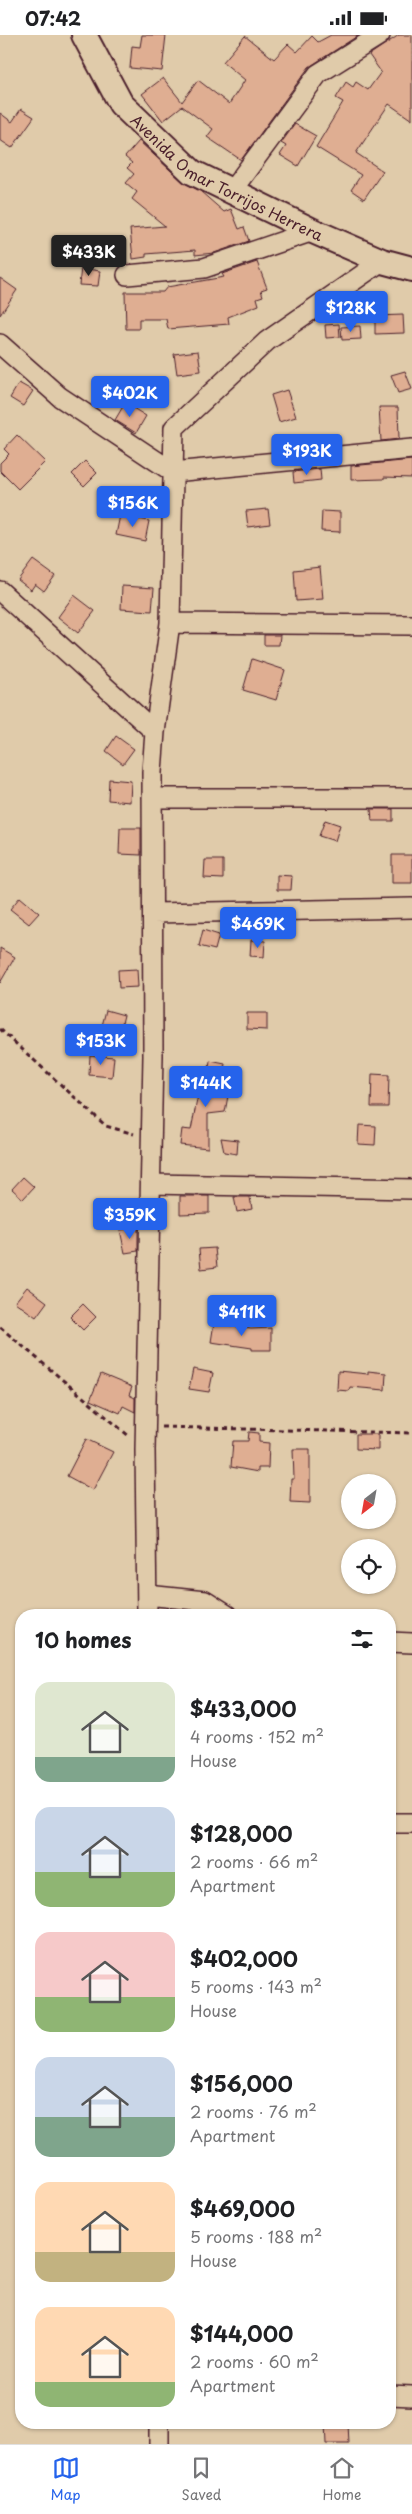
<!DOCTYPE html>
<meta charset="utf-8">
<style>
body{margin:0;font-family:"Playpen Sans",sans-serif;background:#f2f2f2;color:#202124;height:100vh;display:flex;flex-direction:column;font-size:19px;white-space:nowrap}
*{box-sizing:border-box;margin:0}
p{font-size:16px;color:#757577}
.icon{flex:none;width:28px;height:28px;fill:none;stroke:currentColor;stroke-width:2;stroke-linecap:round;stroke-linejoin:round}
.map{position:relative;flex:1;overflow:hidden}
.sheet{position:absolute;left:15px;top:1574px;width:381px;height:820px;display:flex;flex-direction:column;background:#fff;border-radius:20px;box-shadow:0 1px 4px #0004}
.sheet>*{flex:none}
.needle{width:32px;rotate:211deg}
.tools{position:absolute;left:341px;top:1439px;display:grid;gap:10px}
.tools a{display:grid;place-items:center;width:55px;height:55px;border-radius:50%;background:#fff;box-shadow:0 1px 4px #0004;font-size:25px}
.price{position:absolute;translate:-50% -42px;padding:0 11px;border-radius:5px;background:#2563eb;color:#fff;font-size:16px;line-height:32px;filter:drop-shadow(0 1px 2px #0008)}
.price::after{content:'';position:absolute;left:50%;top:30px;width:15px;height:11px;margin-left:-8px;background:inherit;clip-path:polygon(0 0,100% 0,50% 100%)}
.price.on{background:#222;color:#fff}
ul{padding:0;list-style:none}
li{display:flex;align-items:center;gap:15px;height:125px;padding:0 20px}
li span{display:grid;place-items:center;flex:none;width:140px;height:100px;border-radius:15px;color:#555}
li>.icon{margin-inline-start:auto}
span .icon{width:60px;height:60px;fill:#fffc;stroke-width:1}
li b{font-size:21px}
h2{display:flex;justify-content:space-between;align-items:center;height:60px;padding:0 20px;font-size:21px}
.status{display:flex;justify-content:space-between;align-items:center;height:35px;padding:0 25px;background:#fff;direction:ltr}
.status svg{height:14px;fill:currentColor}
.tabs{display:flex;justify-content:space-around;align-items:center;height:70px;border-top:1px solid #e0e0e0;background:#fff;font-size:14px;color:#757577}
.tabs a{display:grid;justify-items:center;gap:2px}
.tabs .on{color:#2563eb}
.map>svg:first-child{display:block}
.building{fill:#dfae92;stroke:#4a1f2b}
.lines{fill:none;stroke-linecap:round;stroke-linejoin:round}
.minor-casing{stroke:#4a1f2b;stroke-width:22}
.tertiary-casing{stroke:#4a1f2b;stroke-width:28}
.path{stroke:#4a1f2b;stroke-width:3;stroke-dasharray:5 4;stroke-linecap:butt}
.minor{stroke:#e0cbaa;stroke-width:19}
.tertiary{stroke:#e0cbaa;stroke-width:24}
.labels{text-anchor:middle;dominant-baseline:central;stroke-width:5;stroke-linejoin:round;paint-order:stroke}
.street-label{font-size:15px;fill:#4a1f2b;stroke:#e0cbaa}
</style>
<div class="status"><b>07:42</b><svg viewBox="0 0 49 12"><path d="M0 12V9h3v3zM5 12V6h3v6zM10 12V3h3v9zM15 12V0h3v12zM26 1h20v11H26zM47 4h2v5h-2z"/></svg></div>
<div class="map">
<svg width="412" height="2409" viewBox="0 0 412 2409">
<rect width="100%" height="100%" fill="#e0cbaa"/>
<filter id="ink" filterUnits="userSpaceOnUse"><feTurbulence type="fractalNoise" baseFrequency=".02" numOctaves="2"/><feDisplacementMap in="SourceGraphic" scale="10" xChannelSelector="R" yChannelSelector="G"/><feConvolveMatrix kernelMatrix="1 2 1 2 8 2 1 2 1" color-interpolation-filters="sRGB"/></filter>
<g filter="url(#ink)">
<path class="building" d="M 142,0 L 166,0 L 162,36 L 130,33 L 132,11 L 140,12 Z
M 331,0 L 359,0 L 309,32 L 241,125 L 207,102 L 213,94 L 182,71 L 163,86 L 142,59 L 163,43 L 182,67 L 198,45 L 229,69 L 245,45 L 223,27 L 245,1 L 274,24 L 288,9 L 297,17 L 312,1 L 318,7 Z
M 399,0 L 412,0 L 412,85 L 389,69 L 356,118 L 383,136 L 364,164 L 351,155 L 361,140 L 316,112 L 343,67 L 336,63 L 346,47 L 353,52 L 356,47 L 368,55 L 381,37 L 369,20 Z
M 21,74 L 34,82 L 12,113 L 0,105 L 0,78 L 12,87 Z
M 295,89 L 316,101 L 298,131 L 280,120 L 286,111 L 281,108 Z
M 139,106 L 183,147 L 200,156 L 224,177 L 231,174 L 239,194 L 244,192 L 249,206 L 214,218 L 195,220 L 195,215 L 146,219 L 146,222 L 133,224 L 130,194 L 165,191 L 132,164 L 137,157 L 126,148 L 134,139 L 127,133 L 132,128 L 125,122 Z
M 257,227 L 267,253 L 261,255 L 263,261 L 257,263 L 259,270 L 228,282 L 229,289 L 168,294 L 166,284 L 139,284 L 139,294 L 126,294 L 125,257 L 163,257 L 167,252 L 224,242 L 222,239 Z
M 81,233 L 100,236 L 98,251 L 79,250 Z
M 0,243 L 17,255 L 0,280 Z
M 403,280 L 404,298 L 375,299 L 375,281 Z
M 339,289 L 340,302 L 326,303 L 325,290 Z
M 360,291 L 361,304 L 342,305 L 341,292 Z
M 198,316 L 201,336 L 177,339 L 174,319 Z
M 405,336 L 412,354 L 398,358 L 391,340 Z
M 19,348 L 33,356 L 23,371 L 10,363 Z
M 287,355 L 296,382 L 279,387 L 271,360 Z
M 125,368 L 146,381 L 136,398 L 115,385 Z
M 379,372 L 398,372 L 399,404 L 381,406 Z
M 17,400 L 45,427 L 18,454 L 0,436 L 0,428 L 9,419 L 4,414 Z
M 412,425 L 412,443 L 384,442 L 384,444 L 351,445 L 351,431 Z
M 85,426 L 97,438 L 84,451 L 72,439 Z
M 320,434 L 321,445 L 294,448 L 293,437 Z
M 268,474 L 270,489 L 248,492 L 246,476 Z
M 322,476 L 340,477 L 340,497 L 321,496 Z
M 120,480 L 149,486 L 145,506 L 116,500 Z
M 33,525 L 55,541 L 44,556 L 35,549 L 31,555 L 18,545 Z
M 320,532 L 323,564 L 296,566 L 294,535 Z
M 122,551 L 154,553 L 152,576 L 121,574 Z
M 74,560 L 95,576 L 78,598 L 58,582 Z
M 264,600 L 280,600 L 279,610 L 264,610 Z
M 252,624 L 285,635 L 276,665 L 243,655 Z
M 116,701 L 134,714 L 123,729 L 106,716 Z
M 109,744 L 131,746 L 130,767 L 108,765 Z
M 371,774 L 393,774 L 393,786 L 372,786 Z
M 325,785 L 340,790 L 335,806 L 319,801 Z
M 120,793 L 141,793 L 141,820 L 119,819 Z
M 392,820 L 412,820 L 412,848 L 392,848 Z
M 205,825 L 223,825 L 223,844 L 204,843 Z
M 277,840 L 292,841 L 291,855 L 277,855 Z
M 20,862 L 39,878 L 29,889 L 10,874 Z
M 203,895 L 219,900 L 215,915 L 199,911 Z
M 251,905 L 265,906 L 264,922 L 250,921 Z
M 0,913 L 15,922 L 0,948 Z
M 137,934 L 138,952 L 119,953 L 118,935 Z
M 106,975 L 124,980 L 120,996 L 102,991 Z
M 247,978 L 267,978 L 267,995 L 247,994 Z
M 90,1020 L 114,1022 L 112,1042 L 89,1040 Z
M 210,1026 L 225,1029 L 220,1059 L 228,1061 L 225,1077 L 208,1079 L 208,1113 L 180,1110 L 182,1094 L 191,1095 L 199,1055 L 206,1057 Z
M 372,1039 L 389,1040 L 388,1072 L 371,1072 Z
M 359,1090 L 376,1091 L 375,1110 L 358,1109 Z
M 221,1103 L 238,1105 L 237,1119 L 224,1117 Z
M 23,1142 L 34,1152 L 23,1164 L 12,1154 Z
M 180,1161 L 209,1161 L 209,1178 L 180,1179 Z
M 234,1162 L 250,1162 L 252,1174 L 237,1177 Z
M 138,1192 L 138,1216 L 125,1218 L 120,1195 Z
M 215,1213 L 217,1232 L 201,1234 L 199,1214 Z
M 27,1252 L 47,1267 L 36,1282 L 15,1267 Z
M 83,1269 L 96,1282 L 83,1295 L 70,1282 Z
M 214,1288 L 251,1294 L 271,1293 L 271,1315 L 252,1315 L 252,1313 L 211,1307 Z
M 193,1334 L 213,1338 L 209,1357 L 189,1354 Z
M 338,1336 L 368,1339 L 368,1336 L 386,1338 L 385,1355 L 350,1352 L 349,1356 L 337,1355 Z
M 101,1339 L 132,1352 L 129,1360 L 135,1363 L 135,1377 L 123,1371 L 120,1378 L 90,1365 Z
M 249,1397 L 259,1398 L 259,1407 L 269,1408 L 268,1433 L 258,1433 L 258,1437 L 231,1432 L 233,1406 L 248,1406 Z
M 356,1399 L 378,1399 L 378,1415 L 356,1414 Z
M 86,1404 L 113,1417 L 93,1455 L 67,1441 Z
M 293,1414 L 310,1414 L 310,1468 L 290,1467 L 291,1444 L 294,1444 Z
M 325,2388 L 348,2388 L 349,2409 L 326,2409 Z"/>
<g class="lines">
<g class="minor-casing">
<path id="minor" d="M 230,158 L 318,39 L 380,0
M 127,240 L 204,233 L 313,196
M 0,309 L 60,362 L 173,437 L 412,414
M 0,556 L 155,697
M 170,588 L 412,590
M 152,763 L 412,763
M 153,878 L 412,873
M 151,1149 L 412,1154
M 147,1560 L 205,1566 L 227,1580
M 147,1580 L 145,1415 L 153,1021 L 152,737 L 155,697 L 170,588 L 174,393 L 267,306 L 382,226
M 390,1607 L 412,1608
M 390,1788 L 412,1788
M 390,2360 L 412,2361
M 159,2388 L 159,2409"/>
</g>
<g class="tertiary-casing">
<g id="tertiary">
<path id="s1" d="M 84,0 L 121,69 L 192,137 L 313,196 L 382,226 L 412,234"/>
</g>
</g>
<path class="path" d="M 0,994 L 106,1091 L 134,1099
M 0,1292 L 129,1401
M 161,1392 L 412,1398"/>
<use href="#minor" class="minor"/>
<use href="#tertiary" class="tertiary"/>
</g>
</g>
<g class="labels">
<g class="street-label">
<text stroke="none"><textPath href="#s1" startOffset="209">Avenida Omar Torrijos Herrera</textPath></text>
</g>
</g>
</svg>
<div class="tools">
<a><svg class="needle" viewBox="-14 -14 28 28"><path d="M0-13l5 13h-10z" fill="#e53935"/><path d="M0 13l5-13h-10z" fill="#757577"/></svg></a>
<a><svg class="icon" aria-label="locate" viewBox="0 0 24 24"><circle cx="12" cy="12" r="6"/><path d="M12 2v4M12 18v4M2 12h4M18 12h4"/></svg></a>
</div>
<b class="price on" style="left:89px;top:242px">$433K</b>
<b class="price" style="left:351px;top:298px">$128K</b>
<b class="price" style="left:130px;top:383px">$402K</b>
<b class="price" style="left:307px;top:441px">$193K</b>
<b class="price" style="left:133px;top:493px">$156K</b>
<b class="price" style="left:258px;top:914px">$469K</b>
<b class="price" style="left:101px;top:1031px">$153K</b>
<b class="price" style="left:206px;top:1073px">$144K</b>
<b class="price" style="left:130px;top:1205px">$359K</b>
<b class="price" style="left:242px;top:1302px">$411K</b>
<section class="sheet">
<h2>10 homes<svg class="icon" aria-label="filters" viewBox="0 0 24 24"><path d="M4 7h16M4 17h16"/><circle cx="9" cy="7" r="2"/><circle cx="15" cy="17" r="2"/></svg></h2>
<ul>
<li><span style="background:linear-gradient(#dfe7d0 75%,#7fa58c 0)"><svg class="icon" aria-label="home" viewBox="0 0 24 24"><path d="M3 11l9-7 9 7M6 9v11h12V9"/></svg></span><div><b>$433,000</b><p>4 rooms · 152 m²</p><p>House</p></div></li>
<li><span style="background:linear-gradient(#c9d6e8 65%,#8fb573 0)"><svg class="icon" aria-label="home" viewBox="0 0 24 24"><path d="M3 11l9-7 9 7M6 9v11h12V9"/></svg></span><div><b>$128,000</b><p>2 rooms · 66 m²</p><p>Apartment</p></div></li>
<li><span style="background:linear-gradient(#f6c9c9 65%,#8fb573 0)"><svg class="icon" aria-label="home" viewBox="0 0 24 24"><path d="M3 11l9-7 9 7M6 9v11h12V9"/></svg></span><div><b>$402,000</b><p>5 rooms · 143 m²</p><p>House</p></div></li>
<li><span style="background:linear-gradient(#c9d6e8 60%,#7fa58c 0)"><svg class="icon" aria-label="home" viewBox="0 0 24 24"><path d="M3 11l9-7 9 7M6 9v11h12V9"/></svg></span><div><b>$156,000</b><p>2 rooms · 76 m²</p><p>Apartment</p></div></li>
<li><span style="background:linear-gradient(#ffd9b3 70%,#c2b280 0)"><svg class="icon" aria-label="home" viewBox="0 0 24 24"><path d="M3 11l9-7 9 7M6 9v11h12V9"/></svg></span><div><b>$469,000</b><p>5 rooms · 188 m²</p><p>House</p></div></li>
<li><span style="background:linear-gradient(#ffd9b3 75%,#8fb573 0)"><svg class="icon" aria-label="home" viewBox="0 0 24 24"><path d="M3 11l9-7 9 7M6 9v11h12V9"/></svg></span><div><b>$144,000</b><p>2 rooms · 60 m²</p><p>Apartment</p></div></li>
</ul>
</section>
</div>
<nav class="tabs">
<a class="on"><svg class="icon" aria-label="map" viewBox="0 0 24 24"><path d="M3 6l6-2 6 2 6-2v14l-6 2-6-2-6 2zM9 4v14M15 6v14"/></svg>Map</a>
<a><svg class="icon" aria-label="saved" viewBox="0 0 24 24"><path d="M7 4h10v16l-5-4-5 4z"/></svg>Saved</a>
<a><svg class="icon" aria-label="home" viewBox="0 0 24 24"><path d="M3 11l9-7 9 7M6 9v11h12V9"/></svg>Home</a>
</nav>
